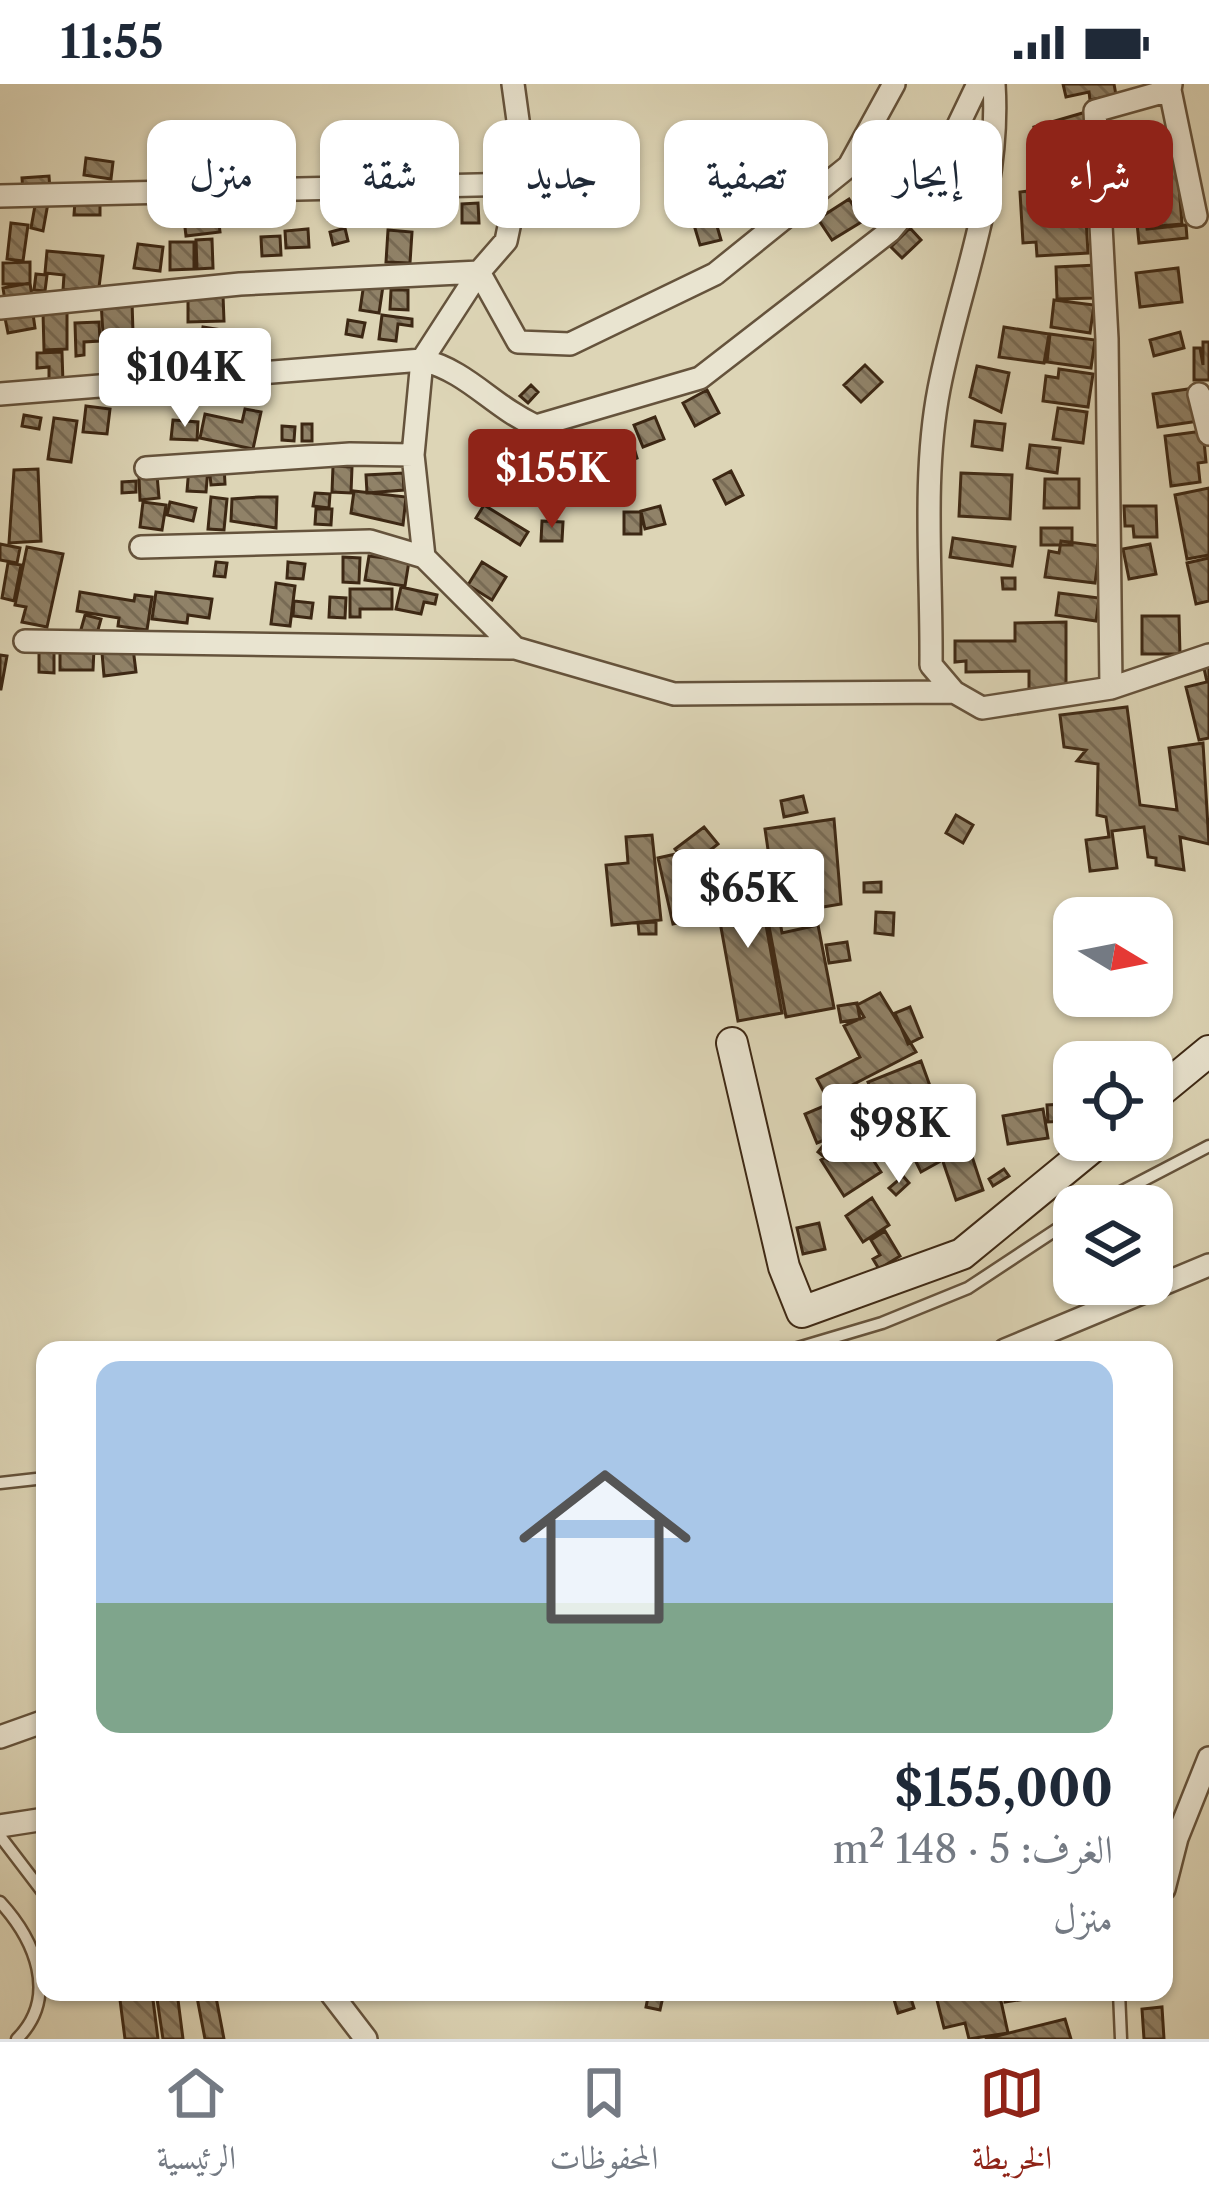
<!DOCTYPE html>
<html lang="ar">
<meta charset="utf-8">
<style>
body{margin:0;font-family:"Libre Caslon Text",Amiri,serif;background:#f6f6f7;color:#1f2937;direction:rtl;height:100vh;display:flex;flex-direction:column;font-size:45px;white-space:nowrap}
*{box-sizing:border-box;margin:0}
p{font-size:39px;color:#747a83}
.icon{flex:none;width:66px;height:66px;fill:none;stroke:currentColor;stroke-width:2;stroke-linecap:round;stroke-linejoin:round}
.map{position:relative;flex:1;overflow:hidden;direction:ltr}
.panel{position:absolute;left:36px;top:1257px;width:1137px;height:660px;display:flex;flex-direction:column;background:#fff;border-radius:24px;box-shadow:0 3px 9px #0004;direction:rtl}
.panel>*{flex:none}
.top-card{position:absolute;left:36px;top:36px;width:1137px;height:108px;direction:rtl;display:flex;gap:24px}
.needle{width:78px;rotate:100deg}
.fabs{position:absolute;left:1053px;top:813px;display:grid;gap:24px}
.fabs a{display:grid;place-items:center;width:120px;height:120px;border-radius:24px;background:#fff;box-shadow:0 3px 9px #0004;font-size:60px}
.price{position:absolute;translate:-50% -102px;padding:0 27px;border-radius:12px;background:#fff;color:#222;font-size:39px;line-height:78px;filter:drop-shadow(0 3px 6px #0008)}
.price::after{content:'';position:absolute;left:50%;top:72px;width:36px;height:27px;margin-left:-18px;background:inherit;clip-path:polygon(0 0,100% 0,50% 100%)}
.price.selected{background:#8f2418;color:#fff}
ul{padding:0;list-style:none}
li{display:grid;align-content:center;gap:24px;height:636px;padding:0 60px}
li span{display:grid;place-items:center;height:372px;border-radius:24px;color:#555}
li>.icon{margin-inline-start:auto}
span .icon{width:216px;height:216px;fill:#fffc;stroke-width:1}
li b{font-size:51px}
.tag{padding:0 42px;border-radius:24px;background:#fff;box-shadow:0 3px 9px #0004;font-size:42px;line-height:108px}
.tag.selected{background:#8f2418;color:#fff}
.status{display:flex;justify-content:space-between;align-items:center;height:84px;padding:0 60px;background:#fff;direction:ltr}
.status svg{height:33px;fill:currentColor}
.tab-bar{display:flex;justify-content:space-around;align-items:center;height:168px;border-top:3px solid #e0e1e3;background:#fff;font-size:33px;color:#747a83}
.tab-bar a{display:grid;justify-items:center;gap:6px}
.tab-bar .selected{color:#8f2418}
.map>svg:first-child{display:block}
.building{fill:url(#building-back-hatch);stroke:#3d2814;stroke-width:3}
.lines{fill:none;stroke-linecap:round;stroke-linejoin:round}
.lane-casing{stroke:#65533c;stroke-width:15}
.street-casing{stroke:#65533c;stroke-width:26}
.secondary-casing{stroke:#3d2814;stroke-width:34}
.lane{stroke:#e9e4d0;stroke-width:10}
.street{stroke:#e9e4d0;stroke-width:21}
.secondary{stroke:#e9e4d0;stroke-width:30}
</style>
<div class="status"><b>11:55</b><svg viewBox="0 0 49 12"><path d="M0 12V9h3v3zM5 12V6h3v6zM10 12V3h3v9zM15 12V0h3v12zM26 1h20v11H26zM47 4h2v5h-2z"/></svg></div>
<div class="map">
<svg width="1209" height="1955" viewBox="0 0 1209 1955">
<defs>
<pattern id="building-back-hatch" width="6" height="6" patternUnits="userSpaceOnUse" patternTransform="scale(3)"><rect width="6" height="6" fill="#908268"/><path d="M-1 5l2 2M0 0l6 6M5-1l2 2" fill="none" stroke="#776a54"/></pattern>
</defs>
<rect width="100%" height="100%" fill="#ddd5b6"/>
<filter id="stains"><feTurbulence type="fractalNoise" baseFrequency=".00167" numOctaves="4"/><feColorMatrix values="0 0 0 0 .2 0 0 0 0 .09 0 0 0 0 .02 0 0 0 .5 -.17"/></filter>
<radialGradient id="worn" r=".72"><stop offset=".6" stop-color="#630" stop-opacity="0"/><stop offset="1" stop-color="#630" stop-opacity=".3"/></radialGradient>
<path class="building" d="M 1063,0 L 1114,0 L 1116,11 L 1090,16 L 1089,8 L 1066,13 Z
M 1086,28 L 1090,52 L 1080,57 L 1085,73 L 1047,85 L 1034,43 Z
M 86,74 L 113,78 L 111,95 L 84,91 Z
M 1177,77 L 1182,140 L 1148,143 L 1145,95 L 1158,94 L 1157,79 Z
M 49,92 L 50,106 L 23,108 L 22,94 Z
M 1143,98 L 1147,145 L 1186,141 L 1187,154 L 1139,159 L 1137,139 L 1120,140 L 1116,100 Z
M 1084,100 L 1088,169 L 1037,172 L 1036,158 L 1023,159 L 1020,108 Z
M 216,114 L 220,148 L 186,152 L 182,118 Z
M 229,114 L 246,114 L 245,141 L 228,141 Z
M 252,114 L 265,114 L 264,138 L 251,138 Z
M 330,114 L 345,115 L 344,136 L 329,136 Z
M 849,115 L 863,137 L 832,156 L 818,135 Z
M 36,116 L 48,119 L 43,147 L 31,144 Z
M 75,117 L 100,118 L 100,131 L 74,131 Z
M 478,119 L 479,139 L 462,139 L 462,120 Z
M 715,135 L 721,156 L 700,161 L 694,141 Z
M 11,139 L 28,141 L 23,177 L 7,175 Z
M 345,144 L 348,157 L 333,161 L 330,148 Z
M 910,144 L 921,156 L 902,174 L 891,163 Z
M 308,145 L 309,163 L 286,164 L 285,147 Z
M 388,146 L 412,148 L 410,179 L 386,178 Z
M 280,152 L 281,171 L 262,172 L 261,153 Z
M 212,155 L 213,184 L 197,185 L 196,156 Z
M 170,158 L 194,158 L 194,185 L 170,186 Z
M 138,160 L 163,163 L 160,187 L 134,184 Z
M 47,167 L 103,172 L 99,203 L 63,206 L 64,191 L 45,189 Z
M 30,178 L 30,200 L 3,200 L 3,179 Z
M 1096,181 L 1096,214 L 1057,215 L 1056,183 Z
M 1178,184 L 1182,218 L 1140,223 L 1136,189 Z
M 36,190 L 47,191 L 45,207 L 34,206 Z
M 30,199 L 32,213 L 5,217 L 3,204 Z
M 364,199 L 383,202 L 379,229 L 360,226 Z
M 391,206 L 408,206 L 408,226 L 390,225 Z
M 223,211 L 224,237 L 188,238 L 188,212 Z
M 1054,216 L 1094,221 L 1090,249 L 1051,243 Z
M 132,217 L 133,249 L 103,250 L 101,218 Z
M 43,228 L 67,228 L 67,265 L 44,266 Z
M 33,230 L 35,244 L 8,249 L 5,234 Z
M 382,231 L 412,235 L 412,242 L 398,240 L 396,257 L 379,255 Z
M 348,236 L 365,239 L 362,253 L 346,250 Z
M 99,238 L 100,257 L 84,258 L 84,271 L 76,272 L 75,239 Z
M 203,243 L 222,246 L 218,271 L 199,269 Z
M 1004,243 L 1049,250 L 1044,279 L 999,273 Z
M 1180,248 L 1184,264 L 1154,272 L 1150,256 Z
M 1050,250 L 1095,256 L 1091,284 L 1047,278 Z
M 109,252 L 164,256 L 162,276 L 140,274 L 139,284 L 107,281 Z
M 1203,258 L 1209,258 L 1209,296 L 1194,296 L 1194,264 L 1200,264 L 1203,281 Z
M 62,268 L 63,300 L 49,300 L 49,283 L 37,284 L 37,269 Z
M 865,281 L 882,298 L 861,318 L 844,301 Z
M 977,282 L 1009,289 L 1001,328 L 970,313 Z
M 1059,285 L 1093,290 L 1088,323 L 1043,317 L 1046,292 L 1058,294 Z
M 531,301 L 538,308 L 528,319 L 520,312 Z
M 1195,304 L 1199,337 L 1158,343 L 1153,310 Z
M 707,306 L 719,329 L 695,342 L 683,319 Z
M 86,322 L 110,325 L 107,350 L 83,348 Z
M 1058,324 L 1087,328 L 1083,359 L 1053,355 Z
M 245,325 L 261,328 L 253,365 L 200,354 L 205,330 L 242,338 Z
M 24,331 L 41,334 L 39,345 L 22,342 Z
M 655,333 L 664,355 L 643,363 L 634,341 Z
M 54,334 L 77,337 L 71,378 L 48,375 Z
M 173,336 L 198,338 L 197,356 L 171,355 Z
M 975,337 L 1005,340 L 1002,366 L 972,362 Z
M 302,340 L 312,340 L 312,357 L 302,357 Z
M 282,342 L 295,343 L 294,357 L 282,356 Z
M 1203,347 L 1206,378 L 1198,379 L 1200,398 L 1171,402 L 1165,352 Z
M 630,351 L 637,374 L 609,383 L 602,360 Z
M 1030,361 L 1060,364 L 1057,389 L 1027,384 Z
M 591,373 L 594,403 L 575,405 L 572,375 Z
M 224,381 L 225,400 L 211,401 L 209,382 Z
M 333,382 L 352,383 L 351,409 L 332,408 Z
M 189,383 L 208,384 L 206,408 L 187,407 Z
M 38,385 L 41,457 L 9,459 L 14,386 Z
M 731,387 L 743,411 L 726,420 L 714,396 Z
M 403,389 L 404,406 L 367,409 L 366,391 Z
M 961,389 L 1012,391 L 1010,435 L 959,432 Z
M 157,391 L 159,414 L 140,416 L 139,393 Z
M 1045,395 L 1079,395 L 1079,424 L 1044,424 Z
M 136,397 L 136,408 L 122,409 L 122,398 Z
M 1209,404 L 1209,471 L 1187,475 L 1175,411 Z
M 354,407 L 406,413 L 403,441 L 351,429 Z
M 315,409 L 330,410 L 329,424 L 313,422 Z
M 211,413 L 227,415 L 224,446 L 208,445 Z
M 259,413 L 277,413 L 276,444 L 231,437 L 232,415 Z
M 143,418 L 166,421 L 162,446 L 140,443 Z
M 170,418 L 196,424 L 193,437 L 167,431 Z
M 484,421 L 528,448 L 520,461 L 476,434 Z
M 660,422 L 665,440 L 645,445 L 641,427 Z
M 1124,422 L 1156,422 L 1157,453 L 1134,453 L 1133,442 L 1125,442 Z
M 316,425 L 332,425 L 331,441 L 315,440 Z
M 624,428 L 641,428 L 641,450 L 624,450 Z
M 542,437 L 563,438 L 562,457 L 541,457 Z
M 1041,444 L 1072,444 L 1072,461 L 1041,461 Z
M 953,454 L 1015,463 L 1012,482 L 950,473 Z
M 1061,457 L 1100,462 L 1095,499 L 1045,493 L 1049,467 L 1059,469 Z
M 0,460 L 20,464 L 17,479 L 0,476 Z
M 1150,460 L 1156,490 L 1129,495 L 1123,465 Z
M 27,463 L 63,470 L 47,543 L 22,538 L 26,523 L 15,521 Z
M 369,472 L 409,477 L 405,502 L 365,496 Z
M 343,473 L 360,474 L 359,499 L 343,498 Z
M 1209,474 L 1209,517 L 1196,520 L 1187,479 Z
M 216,478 L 227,479 L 225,493 L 214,492 Z
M 288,478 L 305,480 L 303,495 L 287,494 Z
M 482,478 L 506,493 L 492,516 L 468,501 Z
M 8,479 L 21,481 L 14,517 L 2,514 Z
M 1002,494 L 1015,494 L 1015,505 L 1003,505 Z
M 276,499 L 295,502 L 290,542 L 271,540 Z
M 401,503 L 437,511 L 435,520 L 424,518 L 421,530 L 396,525 Z
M 350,505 L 392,505 L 392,525 L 360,525 L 360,533 L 350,533 Z
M 80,508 L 134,517 L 135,511 L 152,513 L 147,546 L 118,542 L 119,534 L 77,527 Z
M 156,508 L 212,515 L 209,534 L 188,531 L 187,539 L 152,535 Z
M 1059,509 L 1099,514 L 1096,537 L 1056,531 Z
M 330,513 L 346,514 L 345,534 L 329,533 Z
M 294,517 L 313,519 L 311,534 L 293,532 Z
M 85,531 L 101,535 L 96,553 L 80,549 Z
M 1142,532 L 1179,532 L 1180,570 L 1142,570 Z
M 1066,538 L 1066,605 L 1029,605 L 1029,587 L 966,588 L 966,577 L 955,578 L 955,557 L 1015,557 L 1015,539 Z
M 60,564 L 94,565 L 93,586 L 60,586 Z
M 133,564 L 136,588 L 104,592 L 102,569 Z
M 39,565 L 54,565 L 54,589 L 39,588 Z
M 0,571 L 7,572 L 1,605 L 0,605 Z
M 1209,578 L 1209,654 L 1199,656 L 1186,603 L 1207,598 L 1203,580 Z
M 1127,623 L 1140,721 L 1177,726 L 1169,664 L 1203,659 L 1209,760 L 1180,753 L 1184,786 L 1156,781 L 1156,774 L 1148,773 L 1144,743 L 1112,747 L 1117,784 L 1090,787 L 1086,756 L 1109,753 L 1106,733 L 1097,731 L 1098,680 L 1077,677 L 1086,666 L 1064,663 L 1060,631 Z
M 803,712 L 807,728 L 784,733 L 781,717 Z
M 956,731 L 973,741 L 963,759 L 946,749 Z
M 834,735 L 841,820 L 811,825 L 813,836 L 779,841 L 765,745 Z
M 704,743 L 718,760 L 689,783 L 675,765 Z
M 652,751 L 661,836 L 612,841 L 606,781 L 628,779 L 626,753 Z
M 680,769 L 695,835 L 673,840 L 658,774 Z
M 758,797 L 782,929 L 738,937 L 714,805 Z
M 881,798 L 881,808 L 864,808 L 864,799 Z
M 775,808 L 782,849 L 818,841 L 834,924 L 786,933 L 763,810 Z
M 876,828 L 894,829 L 893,851 L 875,849 Z
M 656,838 L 656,850 L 639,850 L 638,839 Z
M 847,858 L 850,876 L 829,879 L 826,861 Z
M 880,909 L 916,968 L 827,1014 L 817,995 L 860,973 L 844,942 L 864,933 L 857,921 Z
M 857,919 L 860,935 L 841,938 L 838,922 Z
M 910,923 L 922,953 L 908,960 L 895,929 Z
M 921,977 L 930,1002 L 878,1022 L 868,998 Z
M 850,1011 L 862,1041 L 817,1059 L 805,1030 Z
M 1064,1020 L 1065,1037 L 1048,1038 L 1047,1021 Z
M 916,1024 L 934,1056 L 908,1071 L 890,1039 Z
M 1043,1025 L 1048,1054 L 1008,1060 L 1003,1032 Z
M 965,1051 L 983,1106 L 956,1116 L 937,1060 Z
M 858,1053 L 881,1088 L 844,1112 L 821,1076 Z
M 829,1054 L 839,1063 L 828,1076 L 818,1068 Z
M 929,1061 L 939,1078 L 921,1088 L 912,1070 Z
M 1004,1085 L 1009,1092 L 993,1102 L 989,1095 Z
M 903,1092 L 909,1099 L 896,1111 L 889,1104 Z
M 872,1114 L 889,1141 L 863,1158 L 846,1132 Z
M 819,1139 L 825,1165 L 803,1170 L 797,1144 Z
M 885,1147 L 900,1172 L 879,1185 L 873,1175 L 880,1171 L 871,1156 Z
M 119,1908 L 152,1908 L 158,1955 L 125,1955 Z
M 156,1908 L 177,1908 L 183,1955 L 163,1955 Z
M 196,1908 L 215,1908 L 224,1955 L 205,1955 Z
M 649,1908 L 664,1908 L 660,1926 L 646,1923 Z
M 909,1908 L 914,1924 L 898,1929 L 893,1912 Z
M 972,1908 L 999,1908 L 1008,1949 L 969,1955 L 965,1939 L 944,1944 L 937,1916 Z
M 1004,1908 L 1038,1908 L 1039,1913 L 1005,1918 Z
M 1162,1923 L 1164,1955 L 1144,1955 L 1142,1925 Z
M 1065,1935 L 1071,1955 L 985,1955 Z"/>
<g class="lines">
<g class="lane-casing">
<path id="lane" d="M 1094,1122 L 1209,1062
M 791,1266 L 882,1239 L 968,1204 L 1074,1134
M 0,1399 L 45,1394
M 0,1752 L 45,1811
M 0,1818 C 34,1855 60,1912 17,1955
M 1119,1908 L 1121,1955"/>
</g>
<g class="street-casing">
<path id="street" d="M 513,0 L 524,80 L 518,100
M 994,0 C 1001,110 959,201 939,305 C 922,393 932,491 931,581 L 954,608 L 982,624 L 1111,604 L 1209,571
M 1170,6 L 1196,132
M 0,112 L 518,100 L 506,157 L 479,188 L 422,276 L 413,371 L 424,473 L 515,564 L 674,610 L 954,608
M 0,224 L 240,200 L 479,188 L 518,258 L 570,260 L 715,190 L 849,82 L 894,0
M 0,310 L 422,276 C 468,287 493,323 536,342 L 700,294 L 890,147 L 931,98 L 978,0
M 1199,310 L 1209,350
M 146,384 L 350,370 L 413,371
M 141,463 L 370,457 L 424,473
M 25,557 L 515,564
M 1111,604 L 1107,255 L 1095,27 L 1170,6 L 1171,0
M 1005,1266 L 1209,1181
M 0,1653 L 45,1637
M 0,1742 L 45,1735
M 1164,1805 L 1177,1754 L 1209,1674
M 330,1908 L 366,1955"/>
</g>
<g class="secondary-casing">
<path id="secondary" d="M 732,959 L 784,1183 L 802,1228 L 962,1170 L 1101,1056
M 1152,1014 L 1209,967"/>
</g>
<use href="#lane" class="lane"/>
<use href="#street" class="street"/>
<use href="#secondary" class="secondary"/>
</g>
<rect width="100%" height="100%" filter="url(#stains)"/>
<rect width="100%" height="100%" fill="url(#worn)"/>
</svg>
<div class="fabs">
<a><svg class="needle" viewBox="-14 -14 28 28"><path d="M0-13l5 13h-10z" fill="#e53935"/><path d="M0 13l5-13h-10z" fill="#747a83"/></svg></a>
<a><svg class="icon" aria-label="locate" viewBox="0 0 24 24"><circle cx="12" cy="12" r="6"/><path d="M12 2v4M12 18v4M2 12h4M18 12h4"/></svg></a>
<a><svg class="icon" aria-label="layers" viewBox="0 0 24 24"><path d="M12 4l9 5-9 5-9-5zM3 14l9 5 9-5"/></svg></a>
</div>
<b class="price" style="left:185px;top:346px">$104K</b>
<b class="price selected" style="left:552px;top:447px">$155K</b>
<b class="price" style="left:748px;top:867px">$65K</b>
<b class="price" style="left:899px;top:1102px">$98K</b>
<div class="top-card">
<a class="tag selected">شراء</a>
<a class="tag">إيجار</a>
<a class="tag">تصفية</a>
<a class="tag">جديد</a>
<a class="tag">شقة</a>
<a class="tag">منزل</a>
</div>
<section class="panel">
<ul>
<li><span style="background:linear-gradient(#a9c7e8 65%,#7fa58c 0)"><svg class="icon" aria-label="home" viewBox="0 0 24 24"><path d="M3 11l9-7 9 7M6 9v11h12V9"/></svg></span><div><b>$155,000</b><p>الغرف: 5 · 148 m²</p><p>منزل</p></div></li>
</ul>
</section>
</div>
<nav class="tab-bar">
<a class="selected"><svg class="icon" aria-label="map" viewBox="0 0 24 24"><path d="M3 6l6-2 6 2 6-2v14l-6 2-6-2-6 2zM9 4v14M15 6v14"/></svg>الخريطة</a>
<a><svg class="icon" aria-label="saved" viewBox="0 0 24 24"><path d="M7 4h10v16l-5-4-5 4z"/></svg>المحفوظات</a>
<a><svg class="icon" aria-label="home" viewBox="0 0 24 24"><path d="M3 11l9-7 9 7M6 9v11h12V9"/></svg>الرئيسية</a>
</nav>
